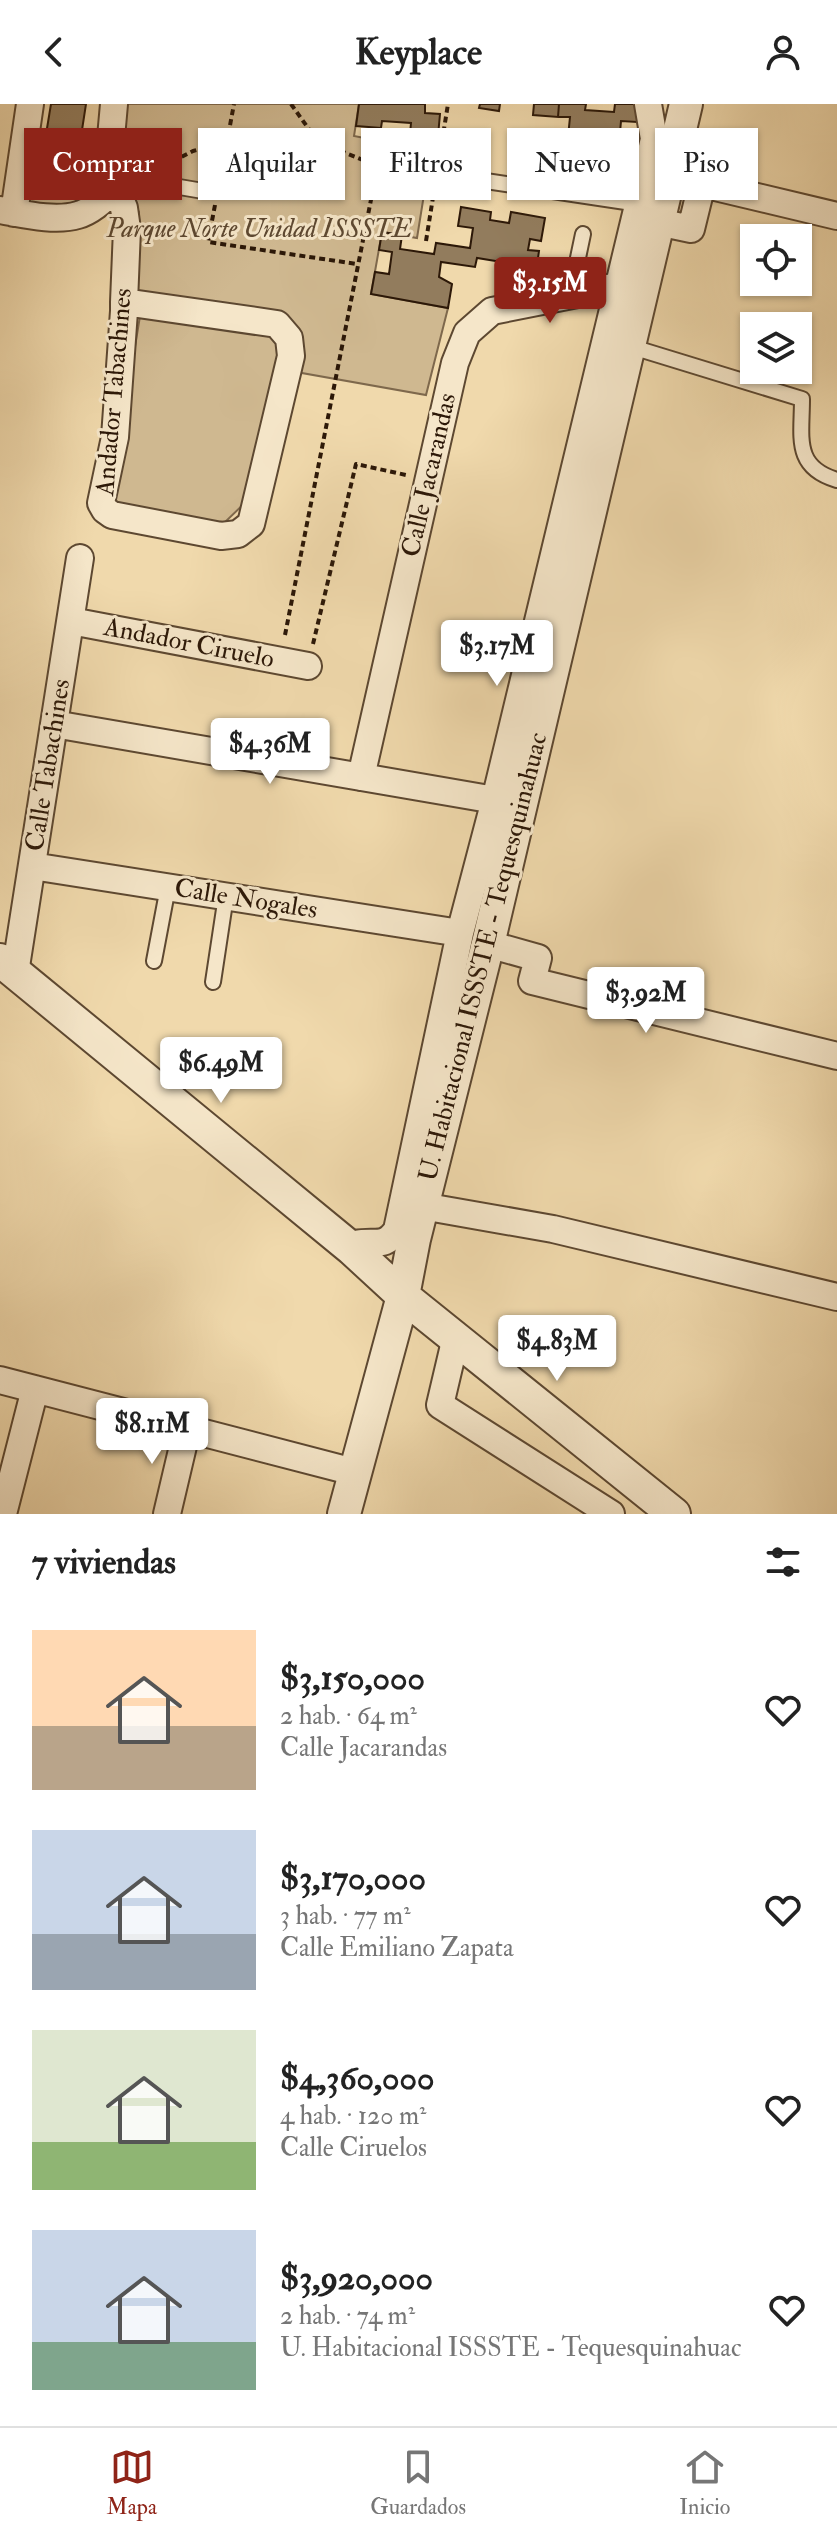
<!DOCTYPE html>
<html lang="es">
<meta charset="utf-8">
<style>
body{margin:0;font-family:"IM FELL Double Pica",serif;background:#f6f6f6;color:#222;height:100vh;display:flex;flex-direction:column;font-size:30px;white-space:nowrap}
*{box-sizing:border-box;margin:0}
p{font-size:26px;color:#767676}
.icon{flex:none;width:44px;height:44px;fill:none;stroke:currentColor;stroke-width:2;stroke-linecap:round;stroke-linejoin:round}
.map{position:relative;height:1410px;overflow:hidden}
.drawer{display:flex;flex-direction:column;background:#fff;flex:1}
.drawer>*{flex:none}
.hud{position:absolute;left:24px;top:24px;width:790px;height:72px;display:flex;gap:16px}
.fabs{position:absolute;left:740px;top:120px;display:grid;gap:16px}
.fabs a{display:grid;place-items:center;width:72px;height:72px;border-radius:0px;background:#fff;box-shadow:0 2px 6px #0004;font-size:40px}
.price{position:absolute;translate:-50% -68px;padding:0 18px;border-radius:8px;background:#fff;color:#222;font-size:26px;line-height:52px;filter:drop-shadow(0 2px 4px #0008)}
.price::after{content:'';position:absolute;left:50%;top:48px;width:24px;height:18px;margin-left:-12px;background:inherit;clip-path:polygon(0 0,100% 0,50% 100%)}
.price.active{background:#8f2418;color:#fff}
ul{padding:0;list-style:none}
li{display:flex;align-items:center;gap:24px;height:200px;padding:0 32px}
li span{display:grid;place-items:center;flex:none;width:224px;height:160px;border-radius:0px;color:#555}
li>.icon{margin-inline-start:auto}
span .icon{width:96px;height:96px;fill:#fffc;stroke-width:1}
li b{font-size:34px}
h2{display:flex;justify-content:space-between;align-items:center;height:96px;padding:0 32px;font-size:34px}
.pill{padding:0 28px;border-radius:0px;background:#fff;box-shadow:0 2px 6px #0004;font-size:28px;line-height:72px}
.pill.active{background:#8f2418;color:#fff}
header{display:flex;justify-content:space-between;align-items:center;height:104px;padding:0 32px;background:#fff;font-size:36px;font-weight:800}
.tabs{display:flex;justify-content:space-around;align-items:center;height:112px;border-top:2px solid #e0e0e0;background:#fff;font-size:22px;color:#767676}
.tabs a{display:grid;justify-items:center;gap:4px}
.tabs .active{color:#8f2418}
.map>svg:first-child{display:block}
.green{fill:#cfb890;stroke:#7e684c;stroke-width:2}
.building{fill:#927c5d;stroke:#2c1808;stroke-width:2}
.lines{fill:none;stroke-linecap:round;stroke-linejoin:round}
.service-casing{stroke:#5d4831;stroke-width:18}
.minor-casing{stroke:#5d4831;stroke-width:30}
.tertiary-casing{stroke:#5d4831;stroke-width:36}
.path{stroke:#2c1808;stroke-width:4;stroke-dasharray:6 4;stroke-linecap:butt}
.service{stroke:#f5e6c9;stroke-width:14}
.minor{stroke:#f5e6c9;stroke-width:26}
.tertiary{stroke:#f5e6c9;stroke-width:32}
.labels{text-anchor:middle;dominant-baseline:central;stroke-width:6;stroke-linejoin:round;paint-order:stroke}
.park-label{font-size:26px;font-style:italic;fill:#5d4831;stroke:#f5e6c9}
.street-label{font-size:26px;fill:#2c1808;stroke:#f5e6c9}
</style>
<header><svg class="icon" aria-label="back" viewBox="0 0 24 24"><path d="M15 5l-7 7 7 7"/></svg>Keyplace<svg class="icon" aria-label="person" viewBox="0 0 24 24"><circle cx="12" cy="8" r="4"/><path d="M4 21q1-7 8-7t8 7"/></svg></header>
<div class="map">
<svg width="837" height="1410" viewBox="0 0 837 1410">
<rect width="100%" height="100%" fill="#f0d9ac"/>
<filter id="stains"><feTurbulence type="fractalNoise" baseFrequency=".0025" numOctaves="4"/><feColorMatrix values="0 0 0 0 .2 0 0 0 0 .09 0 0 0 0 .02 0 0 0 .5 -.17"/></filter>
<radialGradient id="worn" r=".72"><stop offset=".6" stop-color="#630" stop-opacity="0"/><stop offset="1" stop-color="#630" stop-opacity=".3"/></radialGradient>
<path class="green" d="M 124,0 L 359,0 L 354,32 L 431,47 L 417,134 L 382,128 L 371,190 L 448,204 L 426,291 L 279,265 L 251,393 L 222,421 L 109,402 L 141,206 L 128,185 L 139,108 L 114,66 Z"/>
<path class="building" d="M 51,0 L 86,0 L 72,91 L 37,85 Z
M 359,0 L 425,0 L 425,9 L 440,10 L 438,32 L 410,30 L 411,19 L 382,17 L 381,24 L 356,22 Z
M 480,0 L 500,0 L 499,7 L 479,4 Z
M 534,0 L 559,0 L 558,13 L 533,11 Z
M 559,0 L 586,0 L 585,6 L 614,8 L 615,0 L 638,0 L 637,18 L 621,17 L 619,40 L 631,41 L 629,62 L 609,60 L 610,41 L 588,40 L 587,54 L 552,51 L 554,31 L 568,33 L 570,13 L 558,13 Z
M 461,103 L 491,108 L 490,116 L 509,119 L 511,108 L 545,114 L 541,137 L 530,135 L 528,146 L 539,147 L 535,175 L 507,171 L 508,159 L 477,154 L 475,163 L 441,158 L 439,173 L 452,180 L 448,204 L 371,190 L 375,168 L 389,170 L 392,148 L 379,146 L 382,128 L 402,131 L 400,145 L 434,150 L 436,139 L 470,144 L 473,124 L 458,122 Z"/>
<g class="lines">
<g class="service-casing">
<path id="service" d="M 459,73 L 639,100
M 115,85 L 144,77 L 203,87
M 570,192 L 583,130
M 629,242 L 802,295 C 802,333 793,363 837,376
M 154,857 L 168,783
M 213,878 L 226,792"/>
</g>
<g class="minor-casing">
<path id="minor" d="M 114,0 L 108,67 L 124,104 L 127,125 L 124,198 L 124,207 L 115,333 L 101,399 L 105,406 L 112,411 L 221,432 L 238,430 L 251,420 L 291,252 L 289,234 L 277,220 L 124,198
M 669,72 L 837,112
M 0,106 C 23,110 55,118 78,111 C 92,107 104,95 115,85
M 14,109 L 30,0
M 658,118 L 691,125 L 702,80
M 71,517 L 308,562
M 54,620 L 495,696
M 361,673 L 455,259 L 467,229 L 492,207 L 618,182
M 32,762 L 460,829
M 488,840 L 538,854 L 532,877 L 837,952
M 15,869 L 80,454
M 422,1102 L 553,1125 L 837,1193
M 352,1145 L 356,1140 C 375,1136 384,1145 397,1126 L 460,829 L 495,696 L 654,35 L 648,0
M 456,1233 L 440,1301 L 611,1410
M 0,1276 L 354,1368
M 3,1410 L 35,1285
M 167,1410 L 187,1325"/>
</g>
<g class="tertiary-casing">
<path id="tertiary" d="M 0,856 L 352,1145 L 403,1192 L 674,1410
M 344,1410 L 403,1192 L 414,1135 L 488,840 L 686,0"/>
</g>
<path class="path" d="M 291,0 L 318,38 L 378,62
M 164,62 L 193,47 L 208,43 L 226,43 L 255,35 L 318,38
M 219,80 L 234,0
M 215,101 L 208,138 L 357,160
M 426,137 L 448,0
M 285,531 L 383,35 L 440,43
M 313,540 L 356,360 L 406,371"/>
<use href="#service" class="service"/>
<use href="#minor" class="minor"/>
<use href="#tertiary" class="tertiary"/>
</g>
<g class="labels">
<g class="park-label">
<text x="259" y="125">Parque Norte Unidad ISSSTE</text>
</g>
<g class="street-label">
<text transform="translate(114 288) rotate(-85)">Andador Tabachines</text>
<text transform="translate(429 371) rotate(-77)">Calle Jacarandas</text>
<text transform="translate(189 539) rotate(11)">Andador Ciruelo</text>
<text transform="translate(48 661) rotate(-81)">Calle Tabachines</text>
<text transform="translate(246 795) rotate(9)">Calle Nogales</text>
<text transform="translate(483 853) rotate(-76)">U. Habitacional ISSSTE - Tequesquinahuac</text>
</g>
</g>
<rect width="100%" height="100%" filter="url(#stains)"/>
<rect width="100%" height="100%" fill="url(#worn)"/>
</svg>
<div class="fabs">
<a><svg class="icon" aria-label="locate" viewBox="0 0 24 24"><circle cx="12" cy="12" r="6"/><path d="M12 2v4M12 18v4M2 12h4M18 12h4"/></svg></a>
<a><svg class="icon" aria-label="layers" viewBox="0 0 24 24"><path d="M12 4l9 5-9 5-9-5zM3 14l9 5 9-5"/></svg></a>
</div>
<b class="price active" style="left:550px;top:221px">$3.15M</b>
<b class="price" style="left:497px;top:584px">$3.17M</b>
<b class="price" style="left:270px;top:682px">$4.36M</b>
<b class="price" style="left:646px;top:931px">$3.92M</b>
<b class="price" style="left:221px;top:1001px">$6.49M</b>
<b class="price" style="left:557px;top:1279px">$4.83M</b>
<b class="price" style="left:152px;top:1362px">$8.11M</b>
<div class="hud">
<a class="pill active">Comprar</a>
<a class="pill">Alquilar</a>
<a class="pill">Filtros</a>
<a class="pill">Nuevo</a>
<a class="pill">Piso</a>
</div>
</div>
<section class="drawer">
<h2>7 viviendas<svg class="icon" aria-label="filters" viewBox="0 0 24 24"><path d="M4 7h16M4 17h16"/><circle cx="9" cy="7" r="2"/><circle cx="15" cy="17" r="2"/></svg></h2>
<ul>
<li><span style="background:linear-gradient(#ffd9b3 60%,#b9a48a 0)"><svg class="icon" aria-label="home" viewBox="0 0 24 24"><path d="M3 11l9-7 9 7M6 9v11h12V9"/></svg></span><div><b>$3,150,000</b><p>2 hab. · 64 m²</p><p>Calle Jacarandas</p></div><svg class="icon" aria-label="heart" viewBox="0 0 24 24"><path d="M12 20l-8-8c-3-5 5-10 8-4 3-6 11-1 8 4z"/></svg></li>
<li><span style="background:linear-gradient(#c9d6e8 65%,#9aa5b1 0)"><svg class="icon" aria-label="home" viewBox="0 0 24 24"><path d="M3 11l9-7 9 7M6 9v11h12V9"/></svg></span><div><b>$3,170,000</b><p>3 hab. · 77 m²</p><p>Calle Emiliano Zapata</p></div><svg class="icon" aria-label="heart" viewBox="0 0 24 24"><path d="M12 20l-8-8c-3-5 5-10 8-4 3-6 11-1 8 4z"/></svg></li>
<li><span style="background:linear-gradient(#dfe7d0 70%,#8fb573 0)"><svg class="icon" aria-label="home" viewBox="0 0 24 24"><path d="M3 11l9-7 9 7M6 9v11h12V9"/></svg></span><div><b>$4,360,000</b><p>4 hab. · 120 m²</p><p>Calle Ciruelos</p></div><svg class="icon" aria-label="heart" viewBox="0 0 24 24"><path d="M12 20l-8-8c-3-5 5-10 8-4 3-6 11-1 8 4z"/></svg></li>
<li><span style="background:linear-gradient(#c9d6e8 70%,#7fa58c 0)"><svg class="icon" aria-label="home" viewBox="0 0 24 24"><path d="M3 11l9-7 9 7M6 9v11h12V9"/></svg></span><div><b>$3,920,000</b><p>2 hab. · 74 m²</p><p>U. Habitacional ISSSTE - Tequesquinahuac</p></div><svg class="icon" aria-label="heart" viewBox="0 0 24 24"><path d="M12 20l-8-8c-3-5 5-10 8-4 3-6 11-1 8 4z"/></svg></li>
</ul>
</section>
<nav class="tabs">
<a class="active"><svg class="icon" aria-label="map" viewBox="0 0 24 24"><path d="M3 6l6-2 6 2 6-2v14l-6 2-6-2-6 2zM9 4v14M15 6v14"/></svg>Mapa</a>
<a><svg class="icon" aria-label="saved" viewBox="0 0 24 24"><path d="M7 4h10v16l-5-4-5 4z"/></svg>Guardados</a>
<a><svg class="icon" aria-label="home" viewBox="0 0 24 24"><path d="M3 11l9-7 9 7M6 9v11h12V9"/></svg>Inicio</a>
</nav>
